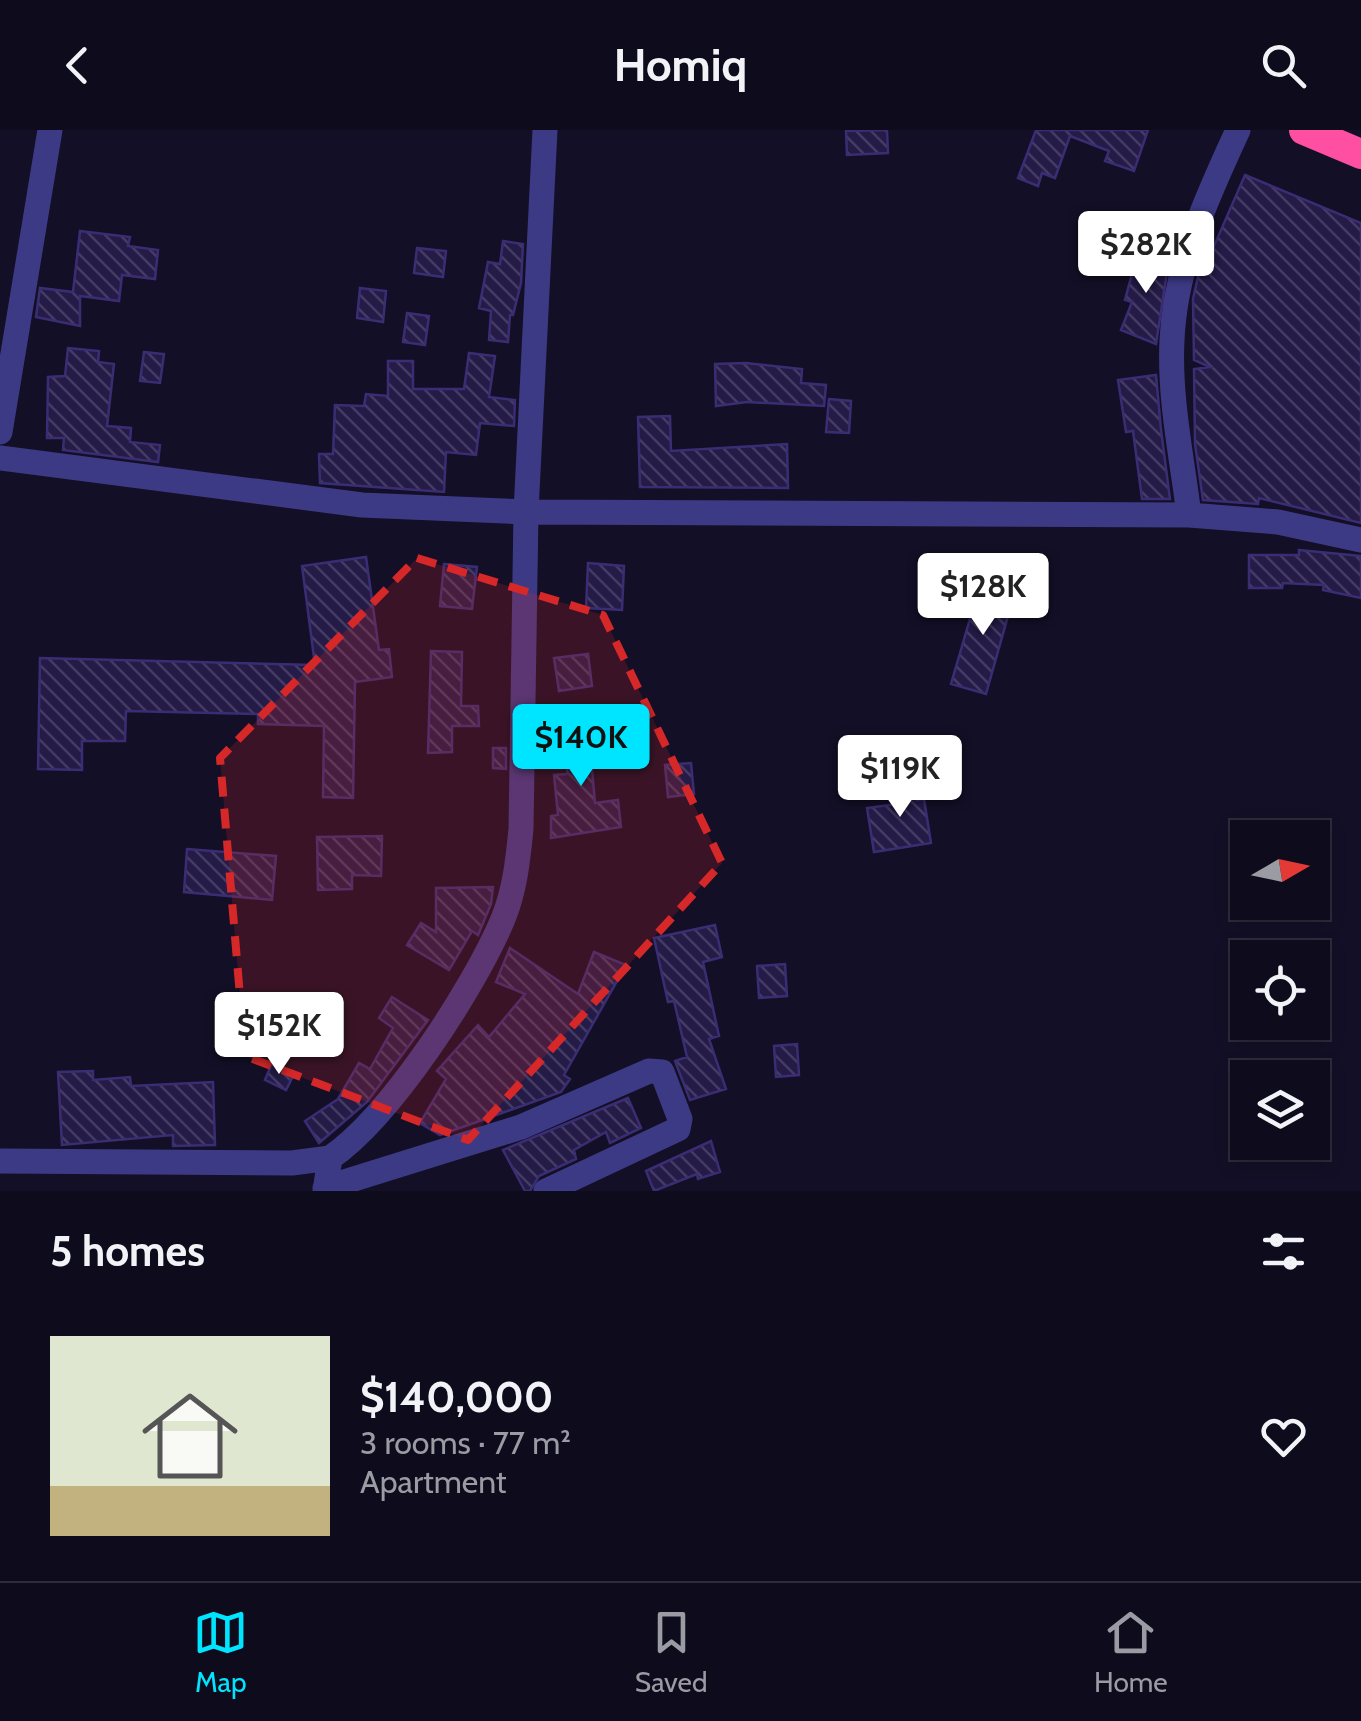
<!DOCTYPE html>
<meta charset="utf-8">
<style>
body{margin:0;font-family:Cabin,sans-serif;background:#171425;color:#f1f3f6;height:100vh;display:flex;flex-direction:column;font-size:38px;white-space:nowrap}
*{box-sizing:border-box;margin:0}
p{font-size:32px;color:#9b9ba3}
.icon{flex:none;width:55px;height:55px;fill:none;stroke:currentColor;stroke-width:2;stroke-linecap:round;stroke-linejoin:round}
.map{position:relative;height:1061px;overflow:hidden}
.panel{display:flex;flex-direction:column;background:#0e0b1c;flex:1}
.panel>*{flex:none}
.needle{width:65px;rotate:81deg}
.controls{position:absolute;left:1230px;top:690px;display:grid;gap:20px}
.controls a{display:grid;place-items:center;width:100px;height:100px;border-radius:0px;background:#0e0b1c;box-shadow:0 5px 15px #0003,0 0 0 2px #2e2b3b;font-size:50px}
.price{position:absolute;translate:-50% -85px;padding:0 22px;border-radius:10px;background:#fff;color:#222;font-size:32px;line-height:65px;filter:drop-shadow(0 2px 5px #0008)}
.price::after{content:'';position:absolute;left:50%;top:60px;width:30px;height:22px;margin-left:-15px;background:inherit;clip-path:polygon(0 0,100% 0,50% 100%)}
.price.active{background:#00e5ff;color:#111}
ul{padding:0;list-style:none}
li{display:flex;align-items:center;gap:30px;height:250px;padding:0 50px}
li span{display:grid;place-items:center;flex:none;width:280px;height:200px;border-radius:0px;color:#555}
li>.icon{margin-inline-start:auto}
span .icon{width:120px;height:120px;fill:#fffc;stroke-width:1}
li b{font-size:42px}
h2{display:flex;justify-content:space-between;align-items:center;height:120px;padding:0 50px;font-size:42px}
header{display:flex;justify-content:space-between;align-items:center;height:130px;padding:0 50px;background:#0e0b1c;font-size:45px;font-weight:700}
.tab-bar{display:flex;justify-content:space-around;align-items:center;height:140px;border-top:2px solid #2e2b3b;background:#0e0b1c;font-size:28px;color:#9b9ba3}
.tab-bar a{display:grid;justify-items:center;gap:5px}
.tab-bar .active{color:#00e5ff}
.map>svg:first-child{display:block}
.building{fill:url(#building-back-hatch);stroke:#3b2d73;stroke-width:2.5}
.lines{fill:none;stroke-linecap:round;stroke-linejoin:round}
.minor{stroke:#3d3a85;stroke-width:25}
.highway{stroke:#ff4fa3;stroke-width:30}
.marked{fill:#d62828;fill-opacity:0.2;stroke:#d62828;stroke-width:8;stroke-dasharray:20 12;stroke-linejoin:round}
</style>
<header><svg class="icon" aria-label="back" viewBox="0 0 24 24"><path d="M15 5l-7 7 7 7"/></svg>Homiq<svg class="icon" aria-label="search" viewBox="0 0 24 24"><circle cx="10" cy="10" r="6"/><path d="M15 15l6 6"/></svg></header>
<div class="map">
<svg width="1361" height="1061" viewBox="0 0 1361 1061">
<defs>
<pattern id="building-back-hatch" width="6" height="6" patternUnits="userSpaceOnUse" patternTransform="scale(2.5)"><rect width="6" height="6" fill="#241b47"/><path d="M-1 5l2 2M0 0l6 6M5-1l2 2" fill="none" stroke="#433b63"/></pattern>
</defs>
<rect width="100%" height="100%" fill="#130f26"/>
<path class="building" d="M 887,0 L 888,23 L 847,25 L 846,1 Z
M 1036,0 L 1148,0 L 1134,41 L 1105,31 L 1109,21 L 1070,6 L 1055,48 L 1042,43 L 1038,56 L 1018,48 Z
M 1245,45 L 1361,93 L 1361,393 L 1259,368 L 1258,374 L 1203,370 L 1195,314 L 1194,239 L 1210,237 L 1194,230 L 1193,169 L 1200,138 L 1204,139 Z
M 80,101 L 130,107 L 128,116 L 158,120 L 155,149 L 122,145 L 119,171 L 80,166 L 80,196 L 36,187 L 40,158 L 73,162 Z
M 503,111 L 523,114 L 521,153 L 513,185 L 510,185 L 508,212 L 489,210 L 491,181 L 479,178 L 488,132 L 500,134 Z
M 417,118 L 446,121 L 443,147 L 414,143 Z
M 1138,121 L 1169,129 L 1156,214 L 1121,200 L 1132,172 L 1125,170 Z
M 360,158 L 386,161 L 383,192 L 357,188 Z
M 407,183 L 429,186 L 425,215 L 403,212 Z
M 68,218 L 99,221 L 98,232 L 114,234 L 107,296 L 131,298 L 130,312 L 160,315 L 158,332 L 63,320 L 64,308 L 47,308 L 48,247 L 65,246 Z
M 144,222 L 164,224 L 160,253 L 140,251 Z
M 469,223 L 495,226 L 489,267 L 515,270 L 514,296 L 480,293 L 476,325 L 446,322 L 444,362 L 320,353 L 319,324 L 333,324 L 335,275 L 364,276 L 366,264 L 388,266 L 388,231 L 413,231 L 413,259 L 464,259 Z
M 746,233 L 802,239 L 801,253 L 826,255 L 824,276 L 747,272 L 716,276 L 715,234 Z
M 1156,245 L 1161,300 L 1170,369 L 1142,369 L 1133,301 L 1126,302 L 1118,250 Z
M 829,269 L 851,271 L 849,303 L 826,302 Z
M 670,286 L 671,321 L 787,314 L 788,358 L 640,357 L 638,287 Z
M 1299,420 L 1361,426 L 1361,468 L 1323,460 L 1324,455 L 1283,453 L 1282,458 L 1249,458 L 1249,425 L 1299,425 Z
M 366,427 L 379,520 L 389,519 L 392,547 L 355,552 L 353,668 L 323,667 L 324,596 L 258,594 L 258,584 L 126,581 L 125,611 L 82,611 L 82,640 L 38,639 L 40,528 L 315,535 L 302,436 Z
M 588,433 L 624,436 L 622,480 L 586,478 Z
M 444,434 L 477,437 L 472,479 L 440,476 Z
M 981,451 L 1015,461 L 986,564 L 951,554 Z
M 431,521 L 462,522 L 461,576 L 478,576 L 479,596 L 452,596 L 452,622 L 428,623 Z
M 588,524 L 592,556 L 559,561 L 554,528 Z
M 572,588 L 596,590 L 594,617 L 590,616 L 595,673 L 618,670 L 621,697 L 551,708 L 551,686 L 558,685 L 554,645 L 567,644 Z
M 493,618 L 506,618 L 506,639 L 493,638 Z
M 691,633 L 694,664 L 668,667 L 665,635 Z
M 898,648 L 918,649 L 917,670 L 924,669 L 931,713 L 874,722 L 867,678 L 897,674 Z
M 382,706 L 381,746 L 352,745 L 352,759 L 318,760 L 317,707 Z
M 187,719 L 276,726 L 272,770 L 184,762 Z
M 493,757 L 491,774 L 478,805 L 472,801 L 449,840 L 407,815 L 421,793 L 436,802 L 436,758 Z
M 715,795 L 722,827 L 703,832 L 719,906 L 709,909 L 726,959 L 690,970 L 675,931 L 687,927 L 674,871 L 668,872 L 654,808 Z
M 510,818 L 578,864 L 594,822 L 626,835 L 564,945 L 570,949 L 561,962 L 440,1005 L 420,993 L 446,949 L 437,941 L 478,895 L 489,907 L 525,864 L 496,852 Z
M 785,834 L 787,866 L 759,868 L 757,836 Z
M 392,867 L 428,890 L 367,972 L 319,1013 L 305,991 L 338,969 L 359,933 L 370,939 L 393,898 L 379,888 Z
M 797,914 L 799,945 L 776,947 L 774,916 Z
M 272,933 L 294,944 L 286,960 L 265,950 Z
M 93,941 L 93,950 L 130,947 L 131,956 L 213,952 L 215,1015 L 173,1016 L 173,1005 L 62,1015 L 58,942 Z
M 628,968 L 641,998 L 610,1013 L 606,1002 L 574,1020 L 576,1029 L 539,1046 L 530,1061 L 525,1061 L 503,1020 Z
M 711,1011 L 720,1042 L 698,1049 L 697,1044 L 654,1061 L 646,1041 Z"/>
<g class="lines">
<path class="minor" d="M 0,302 L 50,0
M 0,328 L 362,375 L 526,382 L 1189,385 L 1278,392 L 1361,410
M 1189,385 C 1182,328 1169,268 1172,210 C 1175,136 1207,67 1238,0
M 0,1031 L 292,1033 L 330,1028
M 325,1058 L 521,997 L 649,941 L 662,942 L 680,989 L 678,999 L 546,1061
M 325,1061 L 330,1028 C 391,986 474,858 503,789 C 515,760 518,729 521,699 L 526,382 L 545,0"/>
<path class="highway" d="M 1304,0 L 1361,24"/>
</g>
<path class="marked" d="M 417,428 L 603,485 L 722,733 L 468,1010 L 245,926 L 220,628 Z"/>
</svg>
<div class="controls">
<a><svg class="needle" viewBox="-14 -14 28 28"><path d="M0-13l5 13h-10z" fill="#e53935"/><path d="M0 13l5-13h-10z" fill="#9b9ba3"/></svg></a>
<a><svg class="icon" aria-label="locate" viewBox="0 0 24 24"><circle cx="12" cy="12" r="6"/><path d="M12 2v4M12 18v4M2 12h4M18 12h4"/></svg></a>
<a><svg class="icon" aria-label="layers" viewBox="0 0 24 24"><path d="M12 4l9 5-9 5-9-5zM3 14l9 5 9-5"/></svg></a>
</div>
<b class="price" style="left:1146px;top:166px">$282K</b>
<b class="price" style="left:983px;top:508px">$128K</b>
<b class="price active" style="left:581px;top:659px">$140K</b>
<b class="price" style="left:900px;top:690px">$119K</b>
<b class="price" style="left:279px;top:947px">$152K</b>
</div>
<section class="panel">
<h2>5 homes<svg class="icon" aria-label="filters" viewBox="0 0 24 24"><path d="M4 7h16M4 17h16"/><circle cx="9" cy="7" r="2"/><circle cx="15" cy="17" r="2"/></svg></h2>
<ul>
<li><span style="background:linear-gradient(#dfe7d0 75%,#c2b280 0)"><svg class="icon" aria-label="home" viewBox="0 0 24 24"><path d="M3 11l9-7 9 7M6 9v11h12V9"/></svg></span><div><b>$140,000</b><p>3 rooms · 77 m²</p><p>Apartment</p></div><svg class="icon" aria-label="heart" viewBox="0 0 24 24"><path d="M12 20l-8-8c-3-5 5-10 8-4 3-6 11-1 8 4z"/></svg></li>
</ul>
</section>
<nav class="tab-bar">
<a class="active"><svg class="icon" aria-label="map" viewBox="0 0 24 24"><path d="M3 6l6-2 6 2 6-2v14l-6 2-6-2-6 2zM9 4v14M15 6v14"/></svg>Map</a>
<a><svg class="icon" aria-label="saved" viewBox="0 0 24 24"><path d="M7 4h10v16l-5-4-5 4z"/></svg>Saved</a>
<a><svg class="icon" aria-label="home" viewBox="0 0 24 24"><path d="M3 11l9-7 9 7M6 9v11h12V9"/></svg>Home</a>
</nav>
